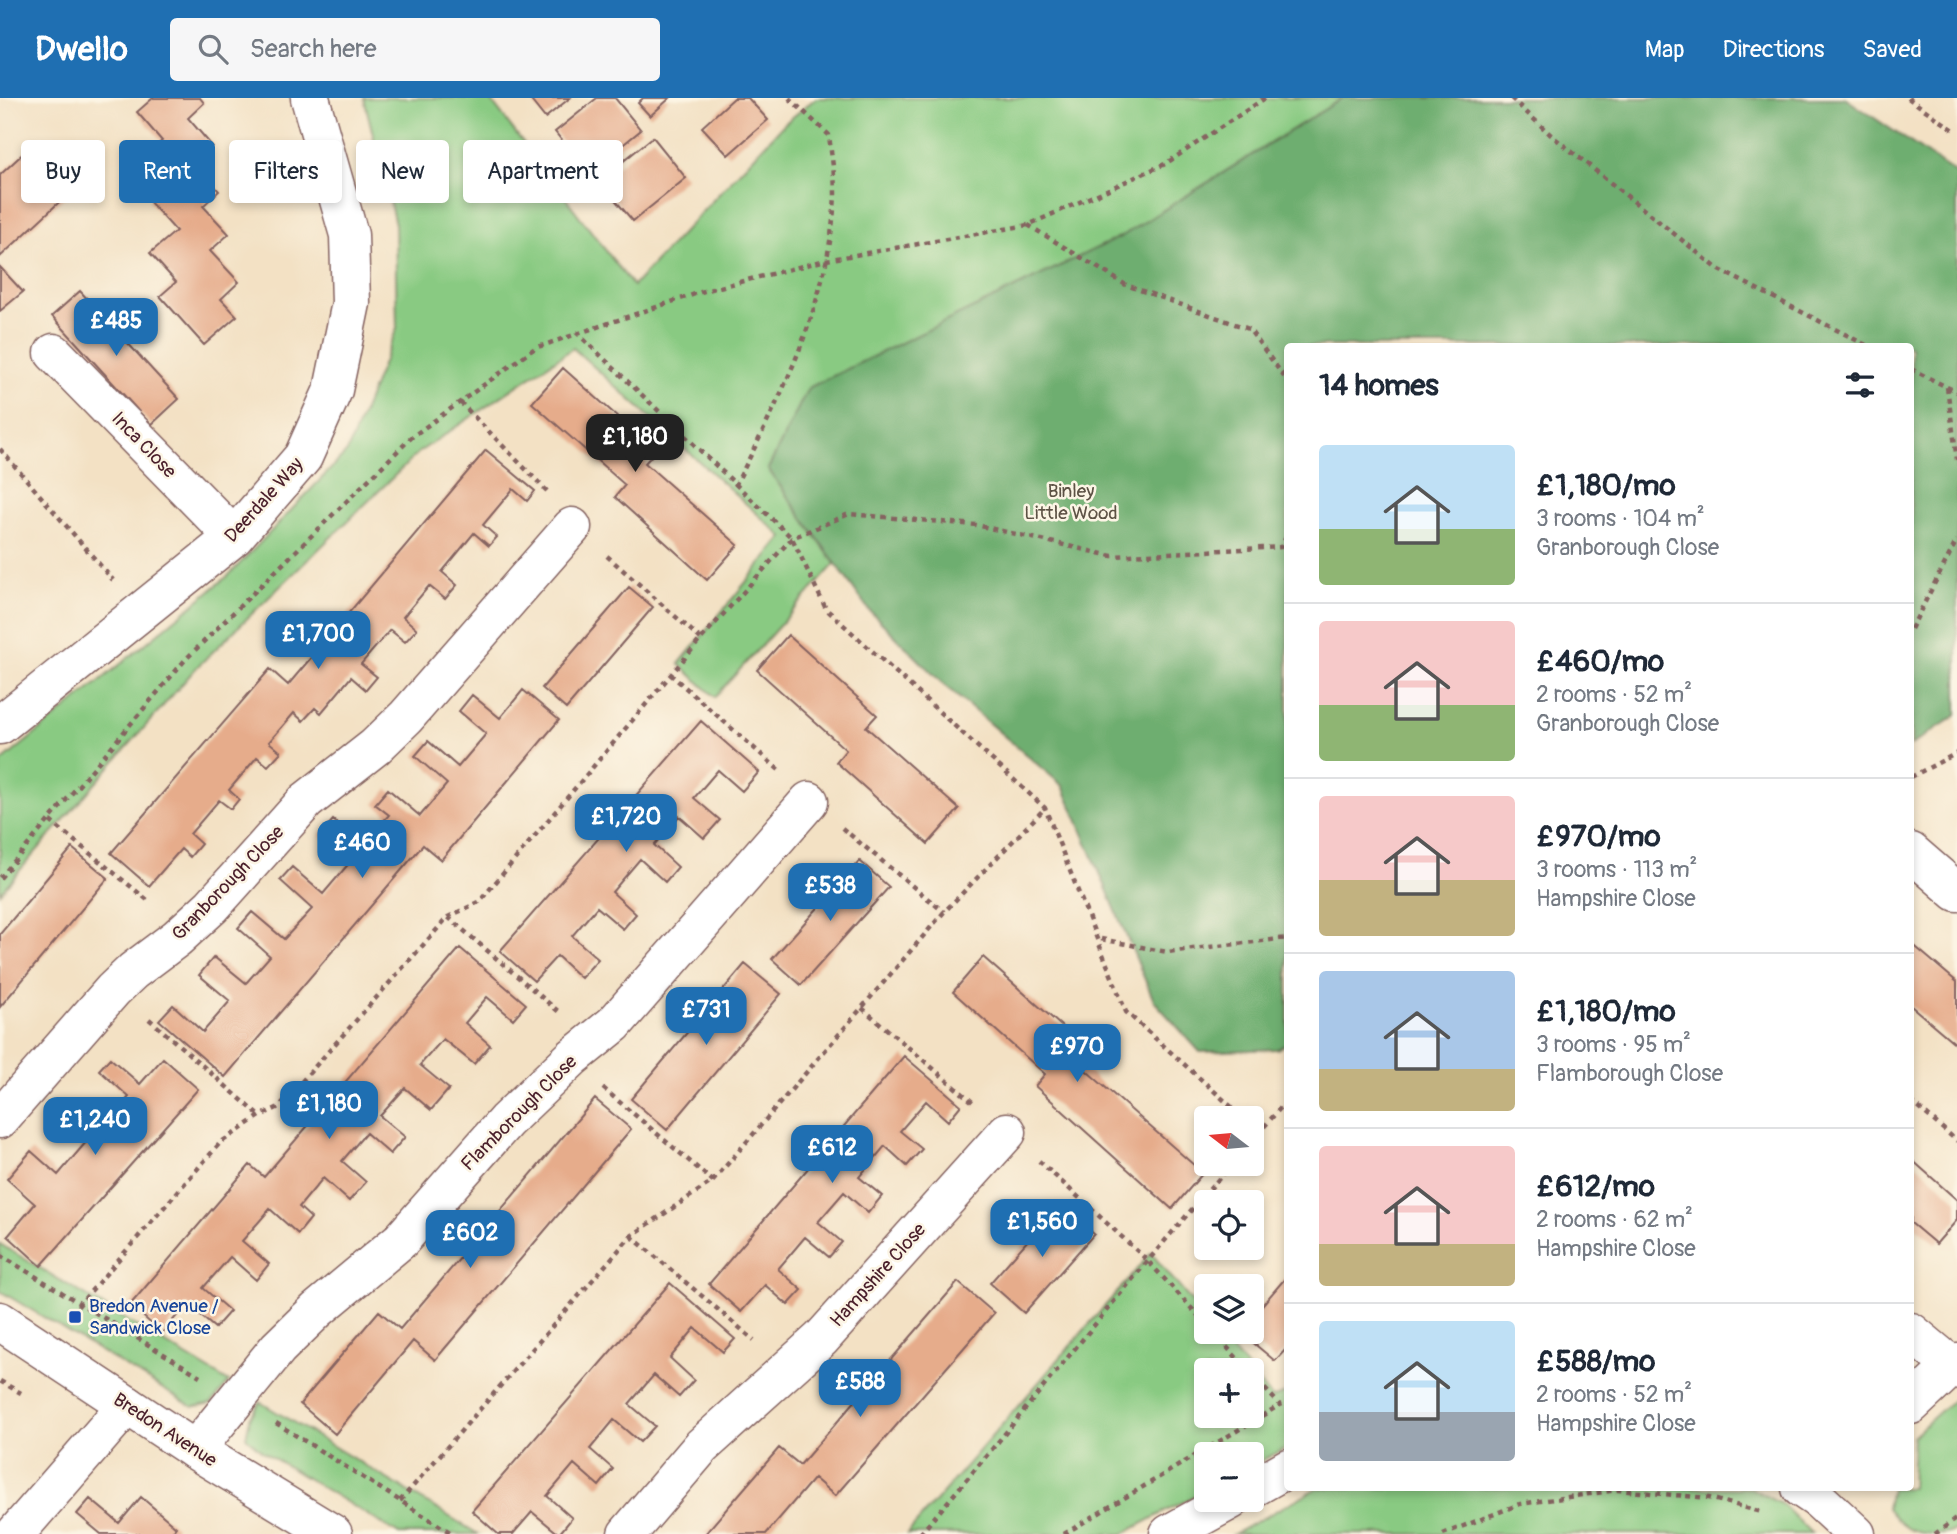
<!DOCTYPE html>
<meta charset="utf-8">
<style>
body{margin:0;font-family:Pangolin,sans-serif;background:#f6f6f7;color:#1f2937;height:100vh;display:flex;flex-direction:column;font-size:26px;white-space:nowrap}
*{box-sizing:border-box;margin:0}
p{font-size:23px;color:#747a83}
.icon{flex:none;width:38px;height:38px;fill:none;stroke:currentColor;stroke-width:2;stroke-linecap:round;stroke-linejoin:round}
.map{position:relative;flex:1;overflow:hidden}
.panel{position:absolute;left:1284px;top:245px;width:630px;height:1148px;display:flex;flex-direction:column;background:#fff;border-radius:7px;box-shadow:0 4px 10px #0003}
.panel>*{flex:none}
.banner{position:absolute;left:21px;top:42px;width:665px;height:63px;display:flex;gap:14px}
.needle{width:46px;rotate:286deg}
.controls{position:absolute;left:1194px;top:1008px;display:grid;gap:14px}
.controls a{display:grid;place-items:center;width:70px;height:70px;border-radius:7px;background:#fff;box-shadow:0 4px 10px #0003;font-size:35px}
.price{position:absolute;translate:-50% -60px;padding:0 16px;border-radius:14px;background:#1f6fb2;color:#fff;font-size:23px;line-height:46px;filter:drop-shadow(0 2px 4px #0008)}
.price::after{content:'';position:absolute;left:50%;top:42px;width:21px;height:16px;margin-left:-10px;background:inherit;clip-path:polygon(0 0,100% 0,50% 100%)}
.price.active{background:#222;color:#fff}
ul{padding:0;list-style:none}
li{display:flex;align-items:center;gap:21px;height:175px;padding:0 35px}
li+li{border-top:2px solid #e0e1e3}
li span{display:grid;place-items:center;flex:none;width:196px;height:140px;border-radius:7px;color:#555}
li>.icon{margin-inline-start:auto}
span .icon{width:84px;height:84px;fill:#fffc;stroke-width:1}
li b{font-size:30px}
h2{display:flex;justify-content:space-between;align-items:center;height:84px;padding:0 35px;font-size:30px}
.pill{padding:0 24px;border-radius:7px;background:#fff;box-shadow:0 4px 10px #0003;font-size:24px;line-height:63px}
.pill.active{background:#1f6fb2;color:#fff}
header{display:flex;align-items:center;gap:42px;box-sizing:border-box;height:98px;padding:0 35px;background:#1f6fb2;color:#fff}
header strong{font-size:33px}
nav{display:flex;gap:38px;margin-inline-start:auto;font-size:24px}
.search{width:490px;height:63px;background:#f6f6f7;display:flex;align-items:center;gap:18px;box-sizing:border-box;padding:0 24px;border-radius:7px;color:#747a83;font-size:26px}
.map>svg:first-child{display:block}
.green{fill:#89ca82;stroke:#6a7456;stroke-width:2}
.forest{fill:#6eae70;stroke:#5c664e;stroke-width:2}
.building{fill:#e6ac8b}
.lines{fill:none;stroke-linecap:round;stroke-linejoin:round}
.minor-casing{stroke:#856361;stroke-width:41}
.tertiary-casing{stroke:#856361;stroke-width:41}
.path{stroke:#856361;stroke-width:4.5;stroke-dasharray:5 5;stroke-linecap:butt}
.minor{stroke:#fff;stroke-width:38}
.tertiary{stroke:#fff;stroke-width:38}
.transit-dot{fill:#1a4fb4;stroke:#fcf5e5;stroke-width:2.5}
.labels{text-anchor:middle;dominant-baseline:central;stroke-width:5;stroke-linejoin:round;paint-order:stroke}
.street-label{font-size:19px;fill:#4a1f2b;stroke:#fcf5e5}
.park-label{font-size:19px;fill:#5d5245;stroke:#fcf5e5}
.transit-label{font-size:19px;fill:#164399;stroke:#fcf5e5;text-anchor:start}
</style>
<header>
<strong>Dwello</strong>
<div class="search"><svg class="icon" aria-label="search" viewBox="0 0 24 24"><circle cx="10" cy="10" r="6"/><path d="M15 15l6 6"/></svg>Search here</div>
<nav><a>Map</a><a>Directions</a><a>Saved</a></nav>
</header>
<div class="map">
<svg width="1957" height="1436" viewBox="0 0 1957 1436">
<rect width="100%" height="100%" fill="#fcf5e5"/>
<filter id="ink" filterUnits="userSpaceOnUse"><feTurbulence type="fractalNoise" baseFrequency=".0143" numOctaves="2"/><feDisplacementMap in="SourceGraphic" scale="14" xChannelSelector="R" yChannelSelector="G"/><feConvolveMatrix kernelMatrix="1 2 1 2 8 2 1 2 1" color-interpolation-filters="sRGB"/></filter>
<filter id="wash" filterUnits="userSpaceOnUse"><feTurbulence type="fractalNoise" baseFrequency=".00686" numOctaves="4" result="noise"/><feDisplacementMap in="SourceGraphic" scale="28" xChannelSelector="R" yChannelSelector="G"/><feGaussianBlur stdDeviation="1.57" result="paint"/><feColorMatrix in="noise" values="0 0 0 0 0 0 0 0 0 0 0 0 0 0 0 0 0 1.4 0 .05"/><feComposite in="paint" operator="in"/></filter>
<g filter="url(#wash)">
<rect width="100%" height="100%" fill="#f3e1c4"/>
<path class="green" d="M 364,0 L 489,0 L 633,188 L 784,26 L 816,0 L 1343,0 L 1122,138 L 809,290 L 768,371 L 835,466 L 715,599 L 679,566 L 783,439 L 573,250 L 419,354 L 196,570 L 0,795 L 0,665 L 229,477 L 347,354 L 397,230 L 395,126 Z
M 0,1146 L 229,1284 L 212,1305 L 193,1309 L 0,1193 Z
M 1151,1155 L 1206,1221 L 1206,1234 L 1217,1234 L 1249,1272 L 1206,1272 L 1206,1318 L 1251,1318 L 1251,1275 L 1272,1300 L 1288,1294 L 1288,1349 L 1251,1368 L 1251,1356 L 1206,1356 L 1206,1392 L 1123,1436 L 907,1436 Z
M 1957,1298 L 1957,1432 C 1950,1436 1943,1436 1935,1436 C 1911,1436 1901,1428 1887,1410 L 1891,1390 L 1911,1390 L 1913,1338 Z
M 260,1304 L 478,1436 L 399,1436 L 262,1353 L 246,1339 L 250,1320 Z
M 1317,1390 L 1751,1390 L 1783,1407 L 1812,1436 L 1234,1436 Z"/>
<path class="forest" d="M 1343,0 L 1845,0 L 1957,76 L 1957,617 L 1911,647 L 1911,248 L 1288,248 L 1288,945 L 1277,951 L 1200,954 L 1154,903 L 1063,688 L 944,587 L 869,512 L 768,371 L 808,290 L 1122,138 Z"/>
<g id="blocks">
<path class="building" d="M 153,0 L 200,0 L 204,5 L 188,20 L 212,48 L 193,64 L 219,93 L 203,108 L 229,136 L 210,153 L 239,184 L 221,201 L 237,218 L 204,247 L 160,198 L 176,184 L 150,155 L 176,133 L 149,103 L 167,87 L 143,59 L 162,43 L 137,14 Z
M 529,0 L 570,0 L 545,20 Z
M 597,0 L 615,0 L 641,32 L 588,75 L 555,34 Z
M 643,0 L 670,0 L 650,18 L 638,5 Z
M 734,0 L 748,0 L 768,22 L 728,57 L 702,29 Z
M 653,39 L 686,80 L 633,123 L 599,83 Z
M 28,51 L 69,95 L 0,159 L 0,77 Z
M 0,169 L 23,194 L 0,213 Z
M 80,193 L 179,301 L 151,327 L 52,218 Z
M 563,270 L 656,353 L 645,365 L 738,447 L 707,482 L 615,399 L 625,387 L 532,305 Z
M 486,352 L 535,393 L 527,403 L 513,391 L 483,427 L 497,439 L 489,448 L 474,435 L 442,474 L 457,487 L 445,501 L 429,488 L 403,519 L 417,531 L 405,544 L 390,532 L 361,566 L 377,579 L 366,592 L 351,579 L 321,615 L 315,610 L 303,623 L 294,615 L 269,644 L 281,654 L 268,668 L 257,659 L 229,692 L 239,701 L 231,711 L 219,702 L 190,736 L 201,746 L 190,759 L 181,751 L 149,788 L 111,755 L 270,571 L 288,587 Z
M 629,489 L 653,509 L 566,611 L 542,590 Z
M 788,537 L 877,617 L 866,629 L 959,711 L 928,746 L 836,664 L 846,652 L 757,572 Z
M 523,592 L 559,622 L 441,762 L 423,747 L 225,979 L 159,922 L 173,907 L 203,934 L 230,903 L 199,877 L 214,859 L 246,885 L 270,858 L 238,830 L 252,814 L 284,841 L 312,811 L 280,782 L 292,769 L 323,796 L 351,763 L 320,737 L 333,722 L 362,747 L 389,717 L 375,706 L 388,691 L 420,718 L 447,686 L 415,658 L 428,643 L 458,669 L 486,636 L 459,613 L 472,597 L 500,620 Z
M 701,623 L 759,674 L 742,693 L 718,672 L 694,700 L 720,722 L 704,740 L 679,718 L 654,747 L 678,769 L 665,784 L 640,761 L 612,794 L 636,816 L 623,831 L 597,809 L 572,838 L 598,861 L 581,880 L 557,858 L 534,883 L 500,853 Z
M 72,750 L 108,780 L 0,909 L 0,836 Z
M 860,763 L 889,789 L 801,887 L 772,861 Z
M 1911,845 L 1957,884 L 1957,947 L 1911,908 Z
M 460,850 L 526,906 L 513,921 L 487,899 L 465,925 L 490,947 L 474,966 L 443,941 L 420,967 L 449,991 L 431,1012 L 405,990 L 380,1018 L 405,1039 L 390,1056 L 366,1035 L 342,1063 L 366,1084 L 349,1103 L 323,1080 L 299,1109 L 311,1120 L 298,1136 L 270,1111 L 242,1143 L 269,1166 L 256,1182 L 230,1159 L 203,1190 L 230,1213 L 215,1230 L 187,1206 L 162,1235 L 130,1207 L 250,1067 L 264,1079 Z
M 983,859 L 1076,941 L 1065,954 L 1203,1075 L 1172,1111 L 1035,988 L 1045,976 L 953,894 Z
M 745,866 L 781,896 L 667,1032 L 631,1001 Z
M 904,958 L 961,1007 L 948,1023 L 926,1003 L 900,1033 L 922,1051 L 907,1068 L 885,1048 L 859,1079 L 882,1098 L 868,1115 L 844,1094 L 818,1124 L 842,1144 L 829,1159 L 805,1139 L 778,1171 L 802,1192 L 788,1207 L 765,1187 L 741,1214 L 709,1186 Z
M 110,960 L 140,986 L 163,960 L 198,991 L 41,1168 L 8,1138 L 35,1106 L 7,1081 L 31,1053 L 58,1077 L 87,1043 L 59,1018 L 70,1005 L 101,1032 L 129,999 L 99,972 Z
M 595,1001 L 631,1031 L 435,1262 L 413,1243 L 335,1336 L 300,1306 L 379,1213 L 400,1231 Z
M 1911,1061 L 1957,1102 L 1957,1122 L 1936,1146 L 1911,1125 Z
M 1060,1106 L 1094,1136 L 1024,1215 L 990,1185 Z
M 1288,1177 L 1288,1249 L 1275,1263 L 1240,1234 L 1251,1234 L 1251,1220 Z
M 958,1184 L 994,1215 L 835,1398 L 814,1380 L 766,1436 L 705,1436 L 779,1350 L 800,1367 Z
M 670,1185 L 735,1241 L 723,1254 L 695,1230 L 670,1260 L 694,1282 L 679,1299 L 654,1277 L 629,1306 L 655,1328 L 640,1344 L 614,1322 L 590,1351 L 613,1371 L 599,1388 L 574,1366 L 547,1398 L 572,1420 L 559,1436 L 532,1414 L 513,1436 L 498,1436 L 472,1413 Z
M 141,1399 L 176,1429 L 171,1436 L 101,1436 L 77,1416 L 90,1401 L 119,1425 Z"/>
</g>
</g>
<g filter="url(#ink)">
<use href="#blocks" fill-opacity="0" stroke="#856361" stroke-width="2"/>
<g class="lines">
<g class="minor-casing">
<path id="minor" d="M 54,255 L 234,439
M 0,627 L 234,439 L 303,359 L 333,292 L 351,205 L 349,137 L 310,0
M 1911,754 L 1957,794
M 0,1021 L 113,892 L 133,873 L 177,840 L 212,808 L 306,703 L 375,649 L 406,619 L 572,429
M 1911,1234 L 1952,1268
M 1911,1307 L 1957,1264
M 195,1352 L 278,1250 L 317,1212 L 401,1142 L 506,1023 L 573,959 L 614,926 L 809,703
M 15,1436 L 127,1307
M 627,1436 L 702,1348 L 821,1241 L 1007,1034"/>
</g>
<g class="tertiary-casing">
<path id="tertiary" d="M 0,1223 L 195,1352 L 333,1436
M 1801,1390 L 1819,1402 L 1856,1436
M 1251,1391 L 1288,1370
M 1169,1436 L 1231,1402"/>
</g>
<path class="path" d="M 1511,0 L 1551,37 L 1718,171 L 1868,248
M 1908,0 L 1957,34
M 1028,127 L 1126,187 L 1249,231 L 1288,284
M 576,234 L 792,440 L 826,511 L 1045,710 L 1126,914 L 1244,1020
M 1911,271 L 1957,294
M 1947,289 L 1957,362
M 460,304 L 547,393
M 0,351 L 113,482
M 735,388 C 783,295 830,203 835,96 C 835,77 831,56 829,37 L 789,0
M 607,458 L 701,541
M 1911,531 L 1957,442
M 670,576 L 779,672
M 1911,679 L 1957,655
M 50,723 L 150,804
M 842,730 L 944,814
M 0,780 L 185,562 L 413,338 L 535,250 L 704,193 L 826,162 L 1028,127 L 1165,66 L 1265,0
M 448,819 L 559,914
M 1101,841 L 1167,854 L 1288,840
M 862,910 L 975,1006
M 149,921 L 260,1018
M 603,990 L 713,1083
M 1911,1003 L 1957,1043
M 1251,1026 L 1260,1034
M 1251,1044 L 1288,1001
M 1039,1063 L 1146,1161 L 1206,1226
M 631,1138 L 754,1242
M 0,1157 L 200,1278
M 71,1216 L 220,1045 L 260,1018 L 279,1009 L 448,819 L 479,804 L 701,541 L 792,440 L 849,416 L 976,427 L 1112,458 L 1281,449 L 1288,435
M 1213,1234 L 1248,1272
M 1251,1276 L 1280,1307 L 1288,1304
M 0,1283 L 21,1295
M 276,1325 L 453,1436
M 400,1403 L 631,1138 L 713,1083 L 944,814 L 1045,710
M 920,1436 C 1026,1314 1124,1186 1232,1066
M 1064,1436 L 1280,1307
M 1443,1436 L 1520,1406 L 1617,1392 L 1709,1400 L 1762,1414
M 1935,1436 L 1957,1420"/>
<use href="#minor" class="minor"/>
<use href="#tertiary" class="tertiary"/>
</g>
</g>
<rect class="transit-dot" x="68" y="1212" width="14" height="14" rx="3.5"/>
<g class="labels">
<g class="street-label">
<text transform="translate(144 347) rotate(46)">Inca Close</text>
<text transform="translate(264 402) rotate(-48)">Deerdale Way</text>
<text transform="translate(228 785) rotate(-46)">Granborough Close</text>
<text transform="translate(519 1015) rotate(-45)">Flamborough Close</text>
<text transform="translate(878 1177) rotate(-48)">Hampshire Close</text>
<text transform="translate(165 1332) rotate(33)">Bredon Avenue</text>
</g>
<g class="park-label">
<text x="1071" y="393">Binley<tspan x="1071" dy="22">Little Wood</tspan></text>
</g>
<g class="transit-label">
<text x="89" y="1208">Bredon Avenue /<tspan x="89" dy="22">Sandwick Close</tspan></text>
</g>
</g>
</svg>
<div class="controls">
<a><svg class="needle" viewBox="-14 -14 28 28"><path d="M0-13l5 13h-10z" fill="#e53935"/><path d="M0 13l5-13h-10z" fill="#747a83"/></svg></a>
<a><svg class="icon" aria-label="locate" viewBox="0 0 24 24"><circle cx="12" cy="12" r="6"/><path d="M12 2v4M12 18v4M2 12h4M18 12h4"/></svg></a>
<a><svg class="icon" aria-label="layers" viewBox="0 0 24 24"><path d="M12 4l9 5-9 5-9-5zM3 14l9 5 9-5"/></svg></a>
<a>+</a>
<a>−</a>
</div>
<b class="price" style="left:116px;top:260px">£485</b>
<b class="price active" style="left:635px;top:376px">£1,180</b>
<b class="price" style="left:318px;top:573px">£1,700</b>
<b class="price" style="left:626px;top:756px">£1,720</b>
<b class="price" style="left:362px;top:782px">£460</b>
<b class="price" style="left:830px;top:825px">£538</b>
<b class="price" style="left:706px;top:949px">£731</b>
<b class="price" style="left:1077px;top:986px">£970</b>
<b class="price" style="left:329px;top:1043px">£1,180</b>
<b class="price" style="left:95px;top:1059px">£1,240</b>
<b class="price" style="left:832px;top:1087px">£612</b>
<b class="price" style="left:1042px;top:1161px">£1,560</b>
<b class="price" style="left:470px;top:1172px">£602</b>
<b class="price" style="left:860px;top:1321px">£588</b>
<div class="banner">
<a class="pill">Buy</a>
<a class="pill active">Rent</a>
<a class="pill">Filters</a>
<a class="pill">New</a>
<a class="pill">Apartment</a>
</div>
<section class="panel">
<h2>14 homes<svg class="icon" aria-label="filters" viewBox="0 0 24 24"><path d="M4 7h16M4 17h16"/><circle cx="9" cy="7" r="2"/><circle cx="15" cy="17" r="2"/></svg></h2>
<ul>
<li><span style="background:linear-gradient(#bfe0f5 60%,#8fb573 0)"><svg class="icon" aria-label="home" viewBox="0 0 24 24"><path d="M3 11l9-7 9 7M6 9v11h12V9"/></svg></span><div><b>£1,180/mo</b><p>3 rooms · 104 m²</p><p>Granborough Close</p></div></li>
<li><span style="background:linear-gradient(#f6c9c9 60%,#8fb573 0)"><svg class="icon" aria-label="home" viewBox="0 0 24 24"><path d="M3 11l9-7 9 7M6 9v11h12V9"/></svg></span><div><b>£460/mo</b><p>2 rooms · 52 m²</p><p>Granborough Close</p></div></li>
<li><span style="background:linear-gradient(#f6c9c9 60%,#c2b280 0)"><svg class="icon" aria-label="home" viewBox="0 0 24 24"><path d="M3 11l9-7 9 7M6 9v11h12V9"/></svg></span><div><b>£970/mo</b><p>3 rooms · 113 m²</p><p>Hampshire Close</p></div></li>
<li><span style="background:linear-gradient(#a9c7e8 70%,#c2b280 0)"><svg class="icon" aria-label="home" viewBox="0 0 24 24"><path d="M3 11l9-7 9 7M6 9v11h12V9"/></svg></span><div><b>£1,180/mo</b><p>3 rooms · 95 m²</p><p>Flamborough Close</p></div></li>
<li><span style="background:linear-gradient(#f6c9c9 70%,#c2b280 0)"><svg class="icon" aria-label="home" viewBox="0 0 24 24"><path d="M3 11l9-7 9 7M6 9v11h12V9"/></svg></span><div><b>£612/mo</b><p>2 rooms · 62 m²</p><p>Hampshire Close</p></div></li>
<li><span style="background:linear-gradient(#bfe0f5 65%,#9aa5b1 0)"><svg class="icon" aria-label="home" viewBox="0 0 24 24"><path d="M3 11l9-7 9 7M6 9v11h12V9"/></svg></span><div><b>£588/mo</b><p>2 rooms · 52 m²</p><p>Hampshire Close</p></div></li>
</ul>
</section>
</div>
